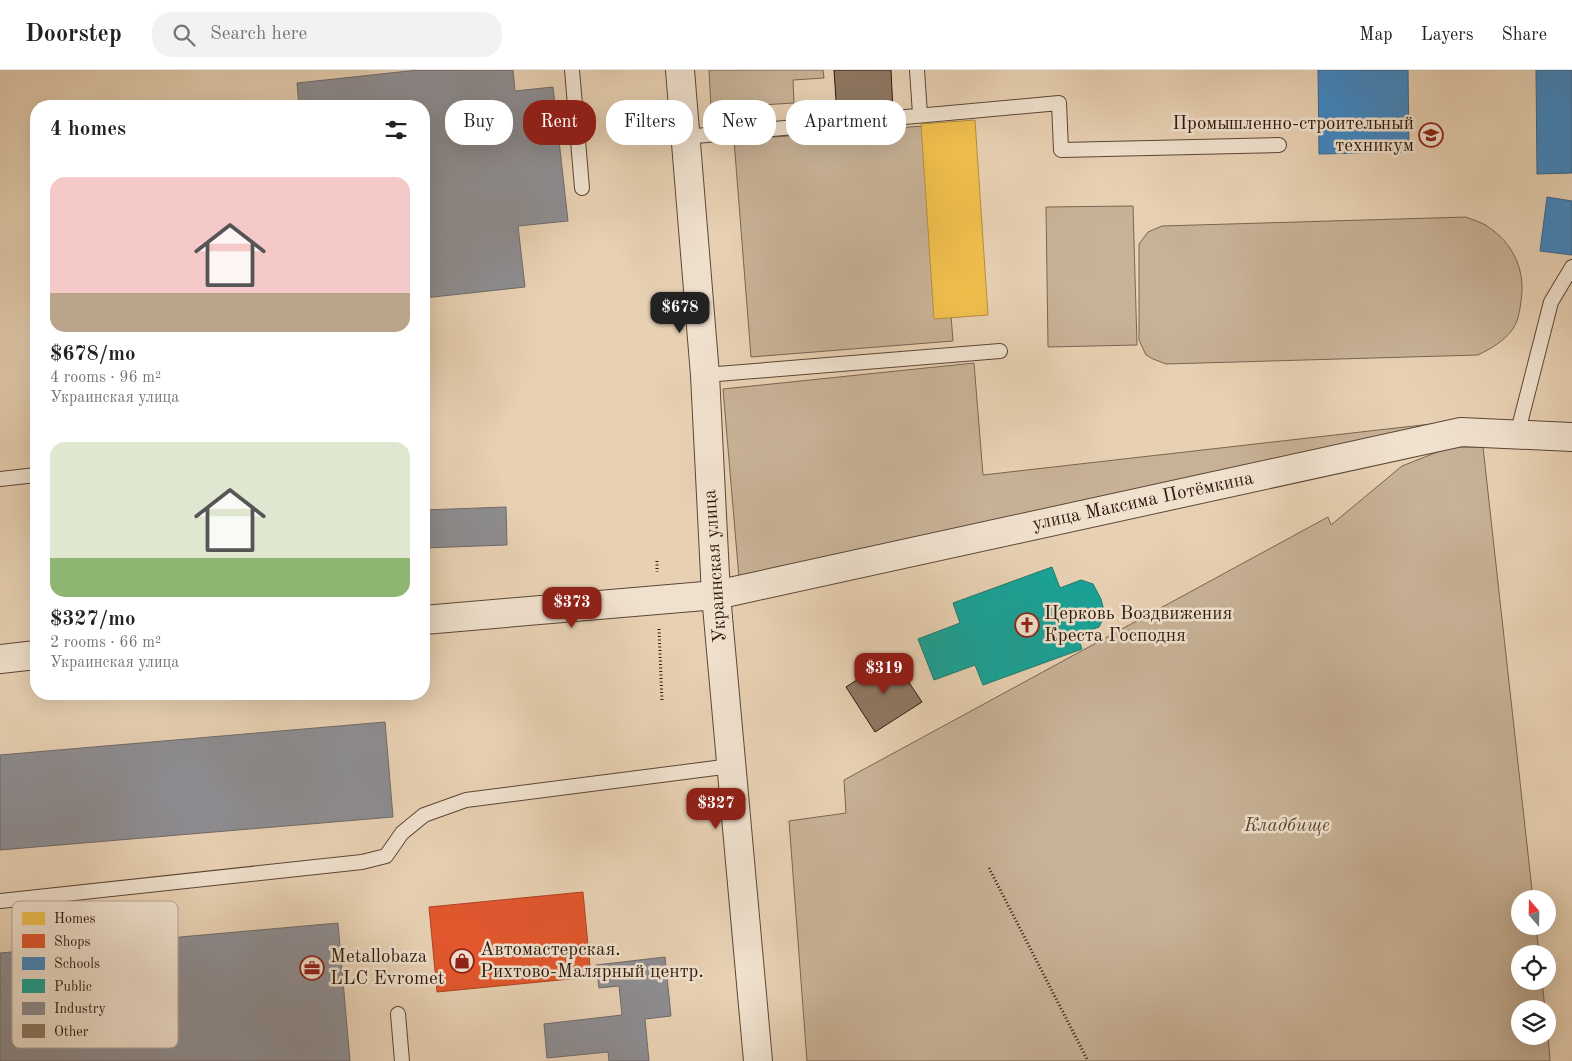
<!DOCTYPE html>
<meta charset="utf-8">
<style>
body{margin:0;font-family:"Old Standard TT",serif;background:#f2f2f2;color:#222;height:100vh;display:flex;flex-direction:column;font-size:19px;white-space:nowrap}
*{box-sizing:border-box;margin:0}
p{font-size:16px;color:#767676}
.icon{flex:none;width:28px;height:28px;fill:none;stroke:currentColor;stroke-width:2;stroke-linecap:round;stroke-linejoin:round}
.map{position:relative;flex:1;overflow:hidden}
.side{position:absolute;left:30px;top:30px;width:400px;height:600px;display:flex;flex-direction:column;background:#fff;border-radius:20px;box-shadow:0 5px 20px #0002}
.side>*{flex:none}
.hud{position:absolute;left:445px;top:30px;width:475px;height:45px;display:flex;gap:10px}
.needle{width:32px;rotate:340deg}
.fabs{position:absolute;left:1511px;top:820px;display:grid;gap:10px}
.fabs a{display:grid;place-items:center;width:45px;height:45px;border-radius:50%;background:#fff;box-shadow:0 5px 20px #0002;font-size:25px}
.price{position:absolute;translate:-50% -42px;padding:0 11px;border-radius:10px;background:#8f2418;color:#fff;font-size:16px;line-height:32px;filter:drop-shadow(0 1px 2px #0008)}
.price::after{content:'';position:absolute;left:50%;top:30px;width:15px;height:11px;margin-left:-8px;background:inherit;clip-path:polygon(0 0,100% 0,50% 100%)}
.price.current{background:#222;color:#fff}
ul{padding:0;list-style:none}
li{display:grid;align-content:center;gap:10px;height:265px;padding:0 20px}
li span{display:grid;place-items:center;height:155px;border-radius:15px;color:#555}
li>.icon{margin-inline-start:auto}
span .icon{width:90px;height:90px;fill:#fffc;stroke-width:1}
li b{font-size:21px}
h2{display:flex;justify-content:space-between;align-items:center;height:60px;padding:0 20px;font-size:21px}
.pill{padding:0 18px;border-radius:20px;background:#fff;box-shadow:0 5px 20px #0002;font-size:18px;line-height:45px}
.pill.current{background:#8f2418;color:#fff}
header{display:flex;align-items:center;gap:30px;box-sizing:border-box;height:70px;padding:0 25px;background:#fff;border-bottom:1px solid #e0e0e0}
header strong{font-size:24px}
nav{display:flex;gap:28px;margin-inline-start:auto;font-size:18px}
.search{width:350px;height:45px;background:#f2f2f2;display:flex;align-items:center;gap:12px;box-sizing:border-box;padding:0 18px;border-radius:20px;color:#767676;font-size:19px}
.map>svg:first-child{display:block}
.green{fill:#c8b297;stroke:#7a6552}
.homes{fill:#f2c14e;stroke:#b78e3a}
.shops{fill:#e4572e;stroke:#ad4424}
.schools{fill:#3f88c5;stroke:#3a668e}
.public{fill:#17a398;stroke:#1e796e}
.industry{fill:#8d8d92;stroke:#706a6a}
.building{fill:#8e7863;stroke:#2d180c}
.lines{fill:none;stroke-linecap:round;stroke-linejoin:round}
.service-casing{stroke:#5c4636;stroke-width:16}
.minor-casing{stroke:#5c4636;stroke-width:30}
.tertiary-casing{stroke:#5c4636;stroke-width:30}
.path{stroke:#2d180c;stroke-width:3;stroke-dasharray:1 2.5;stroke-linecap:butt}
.service{stroke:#f0e1ce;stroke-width:14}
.minor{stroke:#f0e1ce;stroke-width:28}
.tertiary{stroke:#f0e1ce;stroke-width:28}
.labels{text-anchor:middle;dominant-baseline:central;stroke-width:5;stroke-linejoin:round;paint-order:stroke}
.poi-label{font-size:19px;fill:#2d180c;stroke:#f0e1ce;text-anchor:start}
.street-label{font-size:19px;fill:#2d180c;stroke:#f0e1ce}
.park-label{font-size:19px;font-style:italic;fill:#5c4636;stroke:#f0e1ce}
.key{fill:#f0e1ce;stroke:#b6a594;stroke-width:1}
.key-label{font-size:14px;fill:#2d180c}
</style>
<header>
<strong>Doorstep</strong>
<div class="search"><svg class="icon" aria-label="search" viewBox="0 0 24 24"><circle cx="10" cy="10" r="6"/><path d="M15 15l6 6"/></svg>Search here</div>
<nav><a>Map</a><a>Layers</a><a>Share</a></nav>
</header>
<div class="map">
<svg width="1572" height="991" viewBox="0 0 1572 991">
<rect width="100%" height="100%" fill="#e8d1b3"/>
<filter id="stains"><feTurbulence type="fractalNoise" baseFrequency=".004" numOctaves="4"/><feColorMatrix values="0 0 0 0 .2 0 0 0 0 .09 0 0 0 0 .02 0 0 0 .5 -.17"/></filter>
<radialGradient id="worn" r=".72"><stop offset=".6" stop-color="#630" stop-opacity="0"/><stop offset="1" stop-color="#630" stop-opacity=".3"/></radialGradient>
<path class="green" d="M 709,0 L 823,0 L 824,8 L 793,10 L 794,33 L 711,38 Z
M 936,55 L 953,271 L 751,287 L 734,70 Z
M 1133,136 L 1137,275 L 1048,277 L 1046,137 Z
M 1466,147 C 1473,150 1481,152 1487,156 C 1513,173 1526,200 1521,231 C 1520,241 1518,252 1512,260 C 1503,272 1490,279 1478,285 L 1166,294 L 1153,289 L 1146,285 L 1139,270 L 1139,174 L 1148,162 L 1162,156 Z
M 974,293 L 983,405 L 1440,353 L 739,508 L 723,319 Z
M 1450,377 L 1483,377 L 1533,829 L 1520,829 L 1520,856 L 1536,856 L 1539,884 L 1520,884 L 1520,911 L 1542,911 L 1545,939 L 1520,939 L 1520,966 L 1548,965 L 1550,991 L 807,991 L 789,751 L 846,743 L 844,710 L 1328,447 L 1331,455 L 1402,396 Z"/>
<path class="homes" d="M 975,50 L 988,245 L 934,249 L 921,54 Z"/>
<path class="shops" d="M 583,822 L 591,907 L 437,922 L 429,837 Z"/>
<path class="schools" d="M 1318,0 L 1408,0 L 1409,82 L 1319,84 Z
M 1536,0 L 1572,0 L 1572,103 L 1537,104 Z
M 1547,127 L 1572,131 L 1572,185 L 1540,181 Z"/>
<path class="public" d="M 1052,497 L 1060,518 L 1081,510 L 1093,514 L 1101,529 L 1105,545 L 1099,557 L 1077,565 L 1082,579 L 983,615 L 975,595 L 934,610 L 918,569 L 960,553 L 953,533 Z"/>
<path class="industry" d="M 418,0 L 513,0 L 515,21 L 553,17 L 568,151 L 518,156 L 525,217 L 424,228 L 424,36 L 299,36 L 297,13 Z
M 506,437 L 507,475 L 424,478 L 424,440 Z
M 385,652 L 393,747 L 0,780 L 0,685 Z
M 338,853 L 350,991 L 0,991 L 0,883 Z
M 665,887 L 671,946 L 645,949 L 649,991 L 609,991 L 608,982 L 547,988 L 544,954 L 622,945 L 619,916 L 599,918 L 596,895 Z"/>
<path class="building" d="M 834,0 L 891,0 L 893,41 L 837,45 Z
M 892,587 L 922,632 L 875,662 L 846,617 Z"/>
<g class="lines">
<g class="service-casing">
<path id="service" d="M 572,0 L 582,118
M 917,0 L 920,44
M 685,67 L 1059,33 L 1061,80 L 1279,75
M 705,305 L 1000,281
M 1517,365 L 1551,232 L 1572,197
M 0,409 L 36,405
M 0,831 L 362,792 L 386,786 L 402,763 L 424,745 L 466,730 L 731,696
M 398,944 L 402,991"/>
</g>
<g class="minor-casing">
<path id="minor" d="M 716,525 L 1461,362 L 1572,367"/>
</g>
<g class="tertiary-casing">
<path id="tertiary" d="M 680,0 L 705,305 L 716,525 L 758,991
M 424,550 L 716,525
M 0,589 L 36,585"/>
</g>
<path class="path" d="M 657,491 L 657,502
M 659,559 L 662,631
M 989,798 L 1088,991"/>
<use href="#service" class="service"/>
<use href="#minor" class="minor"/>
<use href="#tertiary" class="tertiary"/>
</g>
<defs>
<g id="school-ring" transform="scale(1.25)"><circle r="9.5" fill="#f0e1ce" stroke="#8f2418" stroke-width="1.5"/><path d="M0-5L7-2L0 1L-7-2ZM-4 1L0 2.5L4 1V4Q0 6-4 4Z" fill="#8f2418"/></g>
<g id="church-ring" transform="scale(1.25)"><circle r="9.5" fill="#f0e1ce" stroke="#8f2418" stroke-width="1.5"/><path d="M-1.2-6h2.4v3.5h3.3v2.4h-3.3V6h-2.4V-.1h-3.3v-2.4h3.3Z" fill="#8f2418"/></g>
<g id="shop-ring" transform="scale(1.25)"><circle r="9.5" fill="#f0e1ce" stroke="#8f2418" stroke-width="1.5"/><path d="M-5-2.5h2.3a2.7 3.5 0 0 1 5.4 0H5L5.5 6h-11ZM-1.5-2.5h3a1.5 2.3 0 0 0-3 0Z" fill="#8f2418"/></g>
<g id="office-ring" transform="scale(1.25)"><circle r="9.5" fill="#f0e1ce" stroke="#8f2418" stroke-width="1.5"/><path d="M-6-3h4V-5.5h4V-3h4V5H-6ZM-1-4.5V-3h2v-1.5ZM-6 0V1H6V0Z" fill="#8f2418"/></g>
</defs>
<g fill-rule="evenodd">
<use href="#school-ring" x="1431" y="65"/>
<use href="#church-ring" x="1027" y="555"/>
<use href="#shop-ring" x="462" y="891"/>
<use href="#office-ring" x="312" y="898"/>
</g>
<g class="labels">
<g class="poi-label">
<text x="1414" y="54" text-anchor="end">Промышленно-строительный<tspan x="1414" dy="22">техникум</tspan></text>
<text x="1044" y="544">Церковь Воздвижения<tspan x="1044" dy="22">Креста Господня</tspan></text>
<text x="480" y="880">Автомастерская.<tspan x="480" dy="22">Рихтово-Малярный центр.</tspan></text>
<text x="330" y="887">Metallobaza<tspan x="330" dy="22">LLC Evromet</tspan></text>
</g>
<g class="street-label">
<text transform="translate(1143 432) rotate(-12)">улица Максима Потёмкина</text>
<text transform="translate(716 496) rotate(-94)">Украинская улица</text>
</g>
<g class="park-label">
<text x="1287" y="756">Кладбище</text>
</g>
</g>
<rect x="12" y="831" width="166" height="147" rx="8" class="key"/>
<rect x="22" y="842" width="23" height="13" fill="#f2c14e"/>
<rect x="22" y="864" width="23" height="14" fill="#e4572e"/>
<rect x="22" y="887" width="23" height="13" fill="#3f88c5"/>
<rect x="22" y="909" width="23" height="14" fill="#17a398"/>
<rect x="22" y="932" width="23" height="13" fill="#8d8d92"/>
<rect x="22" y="954" width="23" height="14" fill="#8e7863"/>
<g class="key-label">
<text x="54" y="853">Homes</text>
<text x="54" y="876">Shops</text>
<text x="54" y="898">Schools</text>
<text x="54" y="921">Public</text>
<text x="54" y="943">Industry</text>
<text x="54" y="966">Other</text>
</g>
<rect width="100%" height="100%" filter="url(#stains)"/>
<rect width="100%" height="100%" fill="url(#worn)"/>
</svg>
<div class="fabs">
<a><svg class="needle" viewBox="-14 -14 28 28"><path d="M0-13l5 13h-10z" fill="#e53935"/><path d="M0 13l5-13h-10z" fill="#767676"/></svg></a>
<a><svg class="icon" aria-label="locate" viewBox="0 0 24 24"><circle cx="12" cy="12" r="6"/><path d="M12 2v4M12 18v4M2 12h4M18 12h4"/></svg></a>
<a><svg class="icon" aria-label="layers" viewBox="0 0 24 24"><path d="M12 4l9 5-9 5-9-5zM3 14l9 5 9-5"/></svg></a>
</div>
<b class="price current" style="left:680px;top:264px">$678</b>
<b class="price" style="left:572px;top:559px">$373</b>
<b class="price" style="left:884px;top:625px">$319</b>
<b class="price" style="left:716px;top:760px">$327</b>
<div class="hud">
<a class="pill">Buy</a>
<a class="pill current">Rent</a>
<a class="pill">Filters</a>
<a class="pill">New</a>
<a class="pill">Apartment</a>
</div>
<section class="side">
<h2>4 homes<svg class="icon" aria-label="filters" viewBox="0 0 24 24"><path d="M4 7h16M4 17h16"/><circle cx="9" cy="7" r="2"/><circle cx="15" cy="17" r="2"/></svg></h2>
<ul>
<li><span style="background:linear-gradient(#f6c9c9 75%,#b9a48a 0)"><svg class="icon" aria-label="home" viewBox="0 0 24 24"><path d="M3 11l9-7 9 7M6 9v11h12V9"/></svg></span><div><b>$678/mo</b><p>4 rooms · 96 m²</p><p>Украинская улица</p></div></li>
<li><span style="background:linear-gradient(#dfe7d0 75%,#8fb573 0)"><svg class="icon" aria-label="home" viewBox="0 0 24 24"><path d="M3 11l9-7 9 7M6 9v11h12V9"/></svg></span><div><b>$327/mo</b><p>2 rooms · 66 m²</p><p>Украинская улица</p></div></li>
</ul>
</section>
</div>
